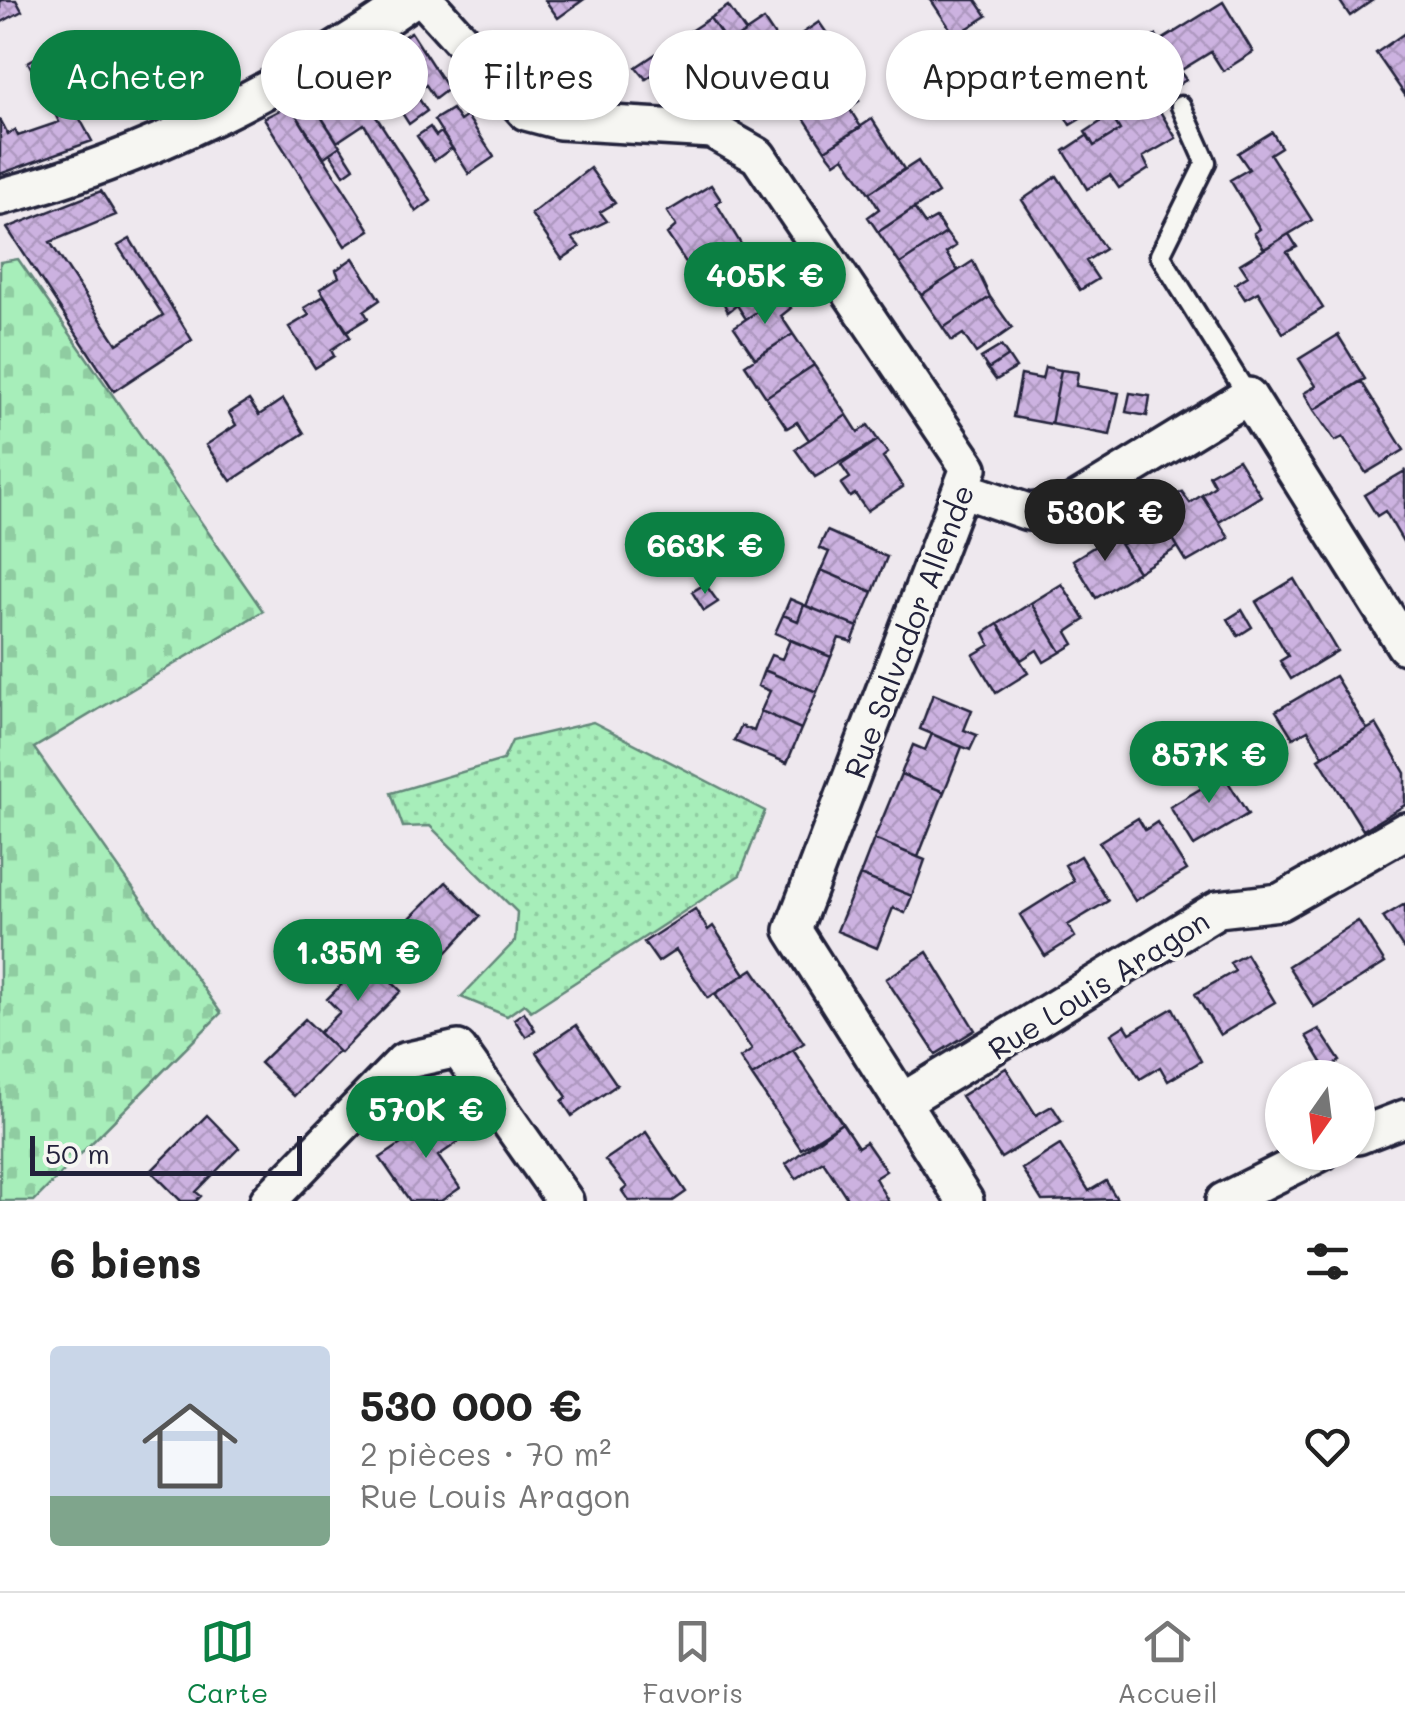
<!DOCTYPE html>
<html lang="fr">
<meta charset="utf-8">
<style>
body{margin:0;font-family:Mali,sans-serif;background:#f2f2f2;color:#222;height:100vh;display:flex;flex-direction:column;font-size:38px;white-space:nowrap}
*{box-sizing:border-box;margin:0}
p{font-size:32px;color:#767676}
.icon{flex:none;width:55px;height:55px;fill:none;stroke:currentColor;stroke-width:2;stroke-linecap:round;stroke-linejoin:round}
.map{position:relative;height:1201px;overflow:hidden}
.drawer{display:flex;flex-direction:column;background:#fff;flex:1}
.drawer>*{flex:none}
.guide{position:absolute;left:30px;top:30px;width:1345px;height:90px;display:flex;gap:20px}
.needle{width:65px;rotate:194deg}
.tools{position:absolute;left:1265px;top:1060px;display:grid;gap:20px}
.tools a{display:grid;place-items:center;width:110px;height:110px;border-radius:50%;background:#fff;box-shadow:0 2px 8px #0004;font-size:50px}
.scale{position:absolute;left:30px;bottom:25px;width:272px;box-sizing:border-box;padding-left:10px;border:5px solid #22223b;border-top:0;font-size:28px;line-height:35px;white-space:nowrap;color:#22223b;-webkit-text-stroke:8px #f6f6f2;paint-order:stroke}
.price{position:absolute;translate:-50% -85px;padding:0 22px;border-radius:35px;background:#0b8043;color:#fff;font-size:32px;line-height:65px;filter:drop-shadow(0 2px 5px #0008)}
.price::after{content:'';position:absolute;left:50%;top:60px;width:30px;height:22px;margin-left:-15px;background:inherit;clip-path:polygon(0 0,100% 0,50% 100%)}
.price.current{background:#222;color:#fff}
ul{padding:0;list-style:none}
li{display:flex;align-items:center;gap:30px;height:250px;padding:0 50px}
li+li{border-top:2px solid #e0e0e0}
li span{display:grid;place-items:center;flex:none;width:280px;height:200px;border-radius:10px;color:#555}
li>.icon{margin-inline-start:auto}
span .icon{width:120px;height:120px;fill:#fffc;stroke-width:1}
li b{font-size:42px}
h2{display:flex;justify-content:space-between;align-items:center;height:120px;padding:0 50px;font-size:42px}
.chip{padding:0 35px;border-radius:45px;background:#fff;box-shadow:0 2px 8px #0004;font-size:35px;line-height:90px}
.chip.current{background:#0b8043;color:#fff}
.menu{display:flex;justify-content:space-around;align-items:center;height:140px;border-top:2px solid #e0e0e0;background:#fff;font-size:28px;color:#767676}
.menu a{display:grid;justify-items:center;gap:5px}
.menu .current{color:#0b8043}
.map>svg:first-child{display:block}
.cemetery{fill:url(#cemetery-stones);stroke:#64887a;stroke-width:2.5}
.park{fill:url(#park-dots);stroke:#64887a;stroke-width:2.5}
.building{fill:url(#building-cross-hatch);stroke:#22223b;stroke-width:2.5}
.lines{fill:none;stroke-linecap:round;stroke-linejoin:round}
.service-casing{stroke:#22223b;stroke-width:25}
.minor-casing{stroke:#22223b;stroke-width:42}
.service{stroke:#f6f6f2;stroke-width:18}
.minor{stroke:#f6f6f2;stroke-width:35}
.labels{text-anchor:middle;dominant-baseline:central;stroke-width:8;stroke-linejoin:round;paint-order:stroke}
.street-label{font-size:30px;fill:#22223b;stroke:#f6f6f2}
</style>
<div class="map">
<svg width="1405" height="1201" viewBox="0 0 1405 1201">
<defs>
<pattern id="cemetery-stones" width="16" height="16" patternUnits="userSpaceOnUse" patternTransform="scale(2.5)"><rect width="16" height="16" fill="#a7eeba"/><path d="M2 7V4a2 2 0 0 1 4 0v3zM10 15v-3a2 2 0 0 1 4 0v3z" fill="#8fcca1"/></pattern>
<pattern id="park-dots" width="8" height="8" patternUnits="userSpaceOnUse" patternTransform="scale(2.5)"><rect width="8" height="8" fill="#a7eeba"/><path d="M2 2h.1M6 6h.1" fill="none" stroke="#8fcca1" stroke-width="1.8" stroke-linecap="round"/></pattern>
<pattern id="building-cross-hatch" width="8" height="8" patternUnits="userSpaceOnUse" patternTransform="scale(2.5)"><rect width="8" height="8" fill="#ccb2e0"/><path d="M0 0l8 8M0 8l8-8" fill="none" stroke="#af99c1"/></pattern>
</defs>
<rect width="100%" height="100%" fill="#eee8ee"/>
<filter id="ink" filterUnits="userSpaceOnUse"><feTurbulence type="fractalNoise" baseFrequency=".01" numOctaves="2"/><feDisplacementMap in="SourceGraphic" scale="20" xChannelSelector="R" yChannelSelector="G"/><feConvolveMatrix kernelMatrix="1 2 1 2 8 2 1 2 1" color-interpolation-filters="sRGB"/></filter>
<g filter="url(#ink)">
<path class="cemetery" d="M 18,259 L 263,611 L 34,748 L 221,1013 L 34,1201 L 0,1201 L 0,262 Z"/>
<path class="park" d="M 593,722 L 765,811 L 740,875 L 531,1011 L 524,1004 L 507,1016 L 461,997 L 515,941 L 517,912 L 430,826 L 403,827 L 391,793 L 503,760 L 512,741 Z"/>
<path class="building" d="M 0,0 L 16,0 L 22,11 L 0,23 Z
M 545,0 L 583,0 L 558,18 Z
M 931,0 L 976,0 L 987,16 L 955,36 Z
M 1339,0 L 1373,0 L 1350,16 Z
M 1223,2 L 1253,52 L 1223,71 L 1211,52 L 1180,71 L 1186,80 L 1169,91 L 1139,46 L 1156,35 L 1160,41 Z
M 728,6 L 746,32 L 728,44 L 710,18 Z
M 710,18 L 728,44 L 691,69 L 672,43 Z
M 764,20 L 782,47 L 746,71 L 728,44 Z
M 819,22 L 838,49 L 800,74 L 791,60 L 755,85 L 746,71 Z
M 411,32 L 448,89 L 435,99 L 426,85 L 415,93 L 385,48 Z
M 1405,33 L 1405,95 L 1376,53 Z
M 385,48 L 427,111 L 409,124 L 367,59 Z
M 663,49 L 671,62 L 646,79 L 636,67 Z
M 719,50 L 728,64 L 701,83 L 691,69 Z
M 44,53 L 92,141 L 0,174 L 0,119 L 8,134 L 15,130 L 18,136 L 59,122 L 28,62 Z
M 367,59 L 396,104 L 376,117 L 347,72 Z
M 818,62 L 829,80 L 839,73 L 849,88 L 804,118 L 782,86 Z
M 347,72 L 431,201 L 416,212 L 364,124 L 337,142 L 308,96 Z
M 849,88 L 859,101 L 849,108 L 861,127 L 825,150 L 804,118 Z
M 1149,93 L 1176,138 L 1143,157 L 1149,169 L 1119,188 L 1110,175 L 1087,189 L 1064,151 L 1088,135 L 1094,146 L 1120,130 L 1111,115 Z
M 308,96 L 340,146 L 323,158 L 290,105 Z
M 290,105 L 370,230 L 345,246 L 264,118 Z
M 1071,105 L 1080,119 L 1070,125 L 1062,111 Z
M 452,109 L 460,121 L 467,116 L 494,157 L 469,174 L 434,120 Z
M 1111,115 L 1120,130 L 1094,146 L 1085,132 Z
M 872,119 L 904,169 L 869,193 L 844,157 L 835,163 L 825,150 Z
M 430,127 L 436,136 L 441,132 L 452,148 L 434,161 L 417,136 Z
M 1272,132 L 1281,147 L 1270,154 L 1312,220 L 1264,249 L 1254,233 L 1260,229 L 1230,180 L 1249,169 L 1238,153 Z
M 340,146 L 354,168 L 344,175 L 330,153 Z
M 918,161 L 938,193 L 878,232 L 868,217 L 879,209 L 869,193 Z
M 590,168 L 615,203 L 600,212 L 607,221 L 572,238 L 580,247 L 562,259 L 531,214 Z
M 1057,176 L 1105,249 L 1086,261 L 1098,279 L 1080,290 L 1022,200 Z
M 711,185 L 721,200 L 716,203 L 747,254 L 711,277 L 697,258 L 687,264 L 667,234 L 676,226 L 667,212 Z
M 101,191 L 116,215 L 50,242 L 117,344 L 163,315 L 118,246 L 130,239 L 192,340 L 114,391 L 7,228 Z
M 914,208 L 925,224 L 936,218 L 946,233 L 900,264 L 878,232 Z
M 946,233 L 956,246 L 946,253 L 958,271 L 921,295 L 900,264 Z
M 1289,234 L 1297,247 L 1287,252 L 1323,308 L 1283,333 L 1258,292 L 1245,299 L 1235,284 L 1248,276 L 1240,264 Z
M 747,254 L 766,282 L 771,278 L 782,295 L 746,319 L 737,305 L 728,312 L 711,277 Z
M 353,258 L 380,300 L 364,311 L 368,318 L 347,331 L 320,289 L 339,277 L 336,270 Z
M 973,261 L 990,297 L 943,328 L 921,295 Z
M 782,295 L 791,308 L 781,316 L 793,334 L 755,358 L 734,327 Z
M 324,296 L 350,337 L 331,350 L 334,356 L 315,368 L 289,327 L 309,315 L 304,308 Z
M 990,297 L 1012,328 L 976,353 L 963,334 L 952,341 L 943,328 Z
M 793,334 L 814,365 L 766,397 L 745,365 Z
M 1338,335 L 1365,379 L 1314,410 L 1304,393 L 1316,386 L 1299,359 Z
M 1001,346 L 1008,356 L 988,369 L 981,358 Z
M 1008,356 L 1016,368 L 996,380 L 988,369 Z
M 814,365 L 847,415 L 809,440 L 797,422 L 787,428 L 766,397 Z
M 1045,367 L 1061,370 L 1051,424 L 1013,417 L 1021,375 L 1042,379 Z
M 1061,370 L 1078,372 L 1076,386 L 1119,393 L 1110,435 L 1051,424 Z
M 1361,381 L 1404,450 L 1366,473 L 1343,437 L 1335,441 L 1314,410 Z
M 1130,393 L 1150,396 L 1147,416 L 1126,412 Z
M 283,399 L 304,433 L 231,481 L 206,445 L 236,425 L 229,413 L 249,400 L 259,415 Z
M 847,415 L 858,432 L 868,425 L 878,440 L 815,477 L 795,449 Z
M 878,440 L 888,453 L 883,457 L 903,487 L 867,511 L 855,494 L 850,497 L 841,484 L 850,478 L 841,465 Z
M 1238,459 L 1261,496 L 1219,522 L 1202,495 L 1215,486 L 1209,475 Z
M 1405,471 L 1405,545 L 1385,511 L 1377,516 L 1364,495 Z
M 1182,492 L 1190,503 L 1202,495 L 1229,538 L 1187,562 L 1154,508 Z
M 1154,508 L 1178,547 L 1138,572 L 1121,545 L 1134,536 L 1127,525 Z
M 1108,525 L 1138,572 L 1096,598 L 1073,560 L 1100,543 L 1093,534 Z
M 827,531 L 887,557 L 873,592 L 821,570 L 829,552 L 819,548 Z
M 821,570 L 873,592 L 858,627 L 806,606 Z
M 1294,579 L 1337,651 L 1291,679 L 1280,661 L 1288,656 L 1256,602 Z
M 705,584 L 718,602 L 704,611 L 692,592 Z
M 1062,584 L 1085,620 L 1067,632 L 1074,644 L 1061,652 L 1031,603 Z
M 790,599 L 804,605 L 798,621 L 783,615 Z
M 1031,603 L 1061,652 L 1044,662 L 1037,650 L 1021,660 L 998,624 Z
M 804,605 L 858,627 L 852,642 L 839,638 L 831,657 L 775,633 L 783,615 L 798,621 Z
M 1242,610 L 1252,627 L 1238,636 L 1228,619 Z
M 998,624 L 1028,673 L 996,693 L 973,655 L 990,645 L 984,633 Z
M 790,640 L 831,657 L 817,692 L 764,670 L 771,655 L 782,659 Z
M 764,670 L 817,692 L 801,729 L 761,711 L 770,691 L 758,686 Z
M 1335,676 L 1367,729 L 1323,756 L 1308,730 L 1293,738 L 1276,711 Z
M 933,694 L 972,710 L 964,730 L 977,735 L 970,750 L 920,729 Z
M 761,711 L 801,729 L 787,763 L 734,741 L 741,726 L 754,731 Z
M 1376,724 L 1405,773 L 1405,805 L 1363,830 L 1319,759 Z
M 932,734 L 962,747 L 944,792 L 901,774 L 913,745 L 925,750 Z
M 1215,761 L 1248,814 L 1194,846 L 1170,807 L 1205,786 L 1196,771 Z
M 901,774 L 944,792 L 918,857 L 874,839 Z
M 1138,818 L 1145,830 L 1157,822 L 1187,870 L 1135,901 L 1099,842 Z
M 874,839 L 925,860 L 912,896 L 860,875 Z
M 1080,856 L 1108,901 L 1068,925 L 1075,937 L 1045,956 L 1020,915 L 1074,881 L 1065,865 Z
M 860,875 L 912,896 L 905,913 L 893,908 L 877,948 L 837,931 Z
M 446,882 L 480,916 L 435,965 L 399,929 Z
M 1405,904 L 1405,946 L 1403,948 L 1383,917 Z
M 695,909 L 708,930 L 713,926 L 745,974 L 708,998 L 676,950 L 658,962 L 644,942 Z
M 1358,921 L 1385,963 L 1314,1007 L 1288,966 Z
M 927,952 L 975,1030 L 936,1054 L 886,979 Z
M 1246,954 L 1275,1002 L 1220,1035 L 1195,994 L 1235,971 L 1230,963 Z
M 368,958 L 401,991 L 340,1053 L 319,1033 L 340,1012 L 327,999 Z
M 753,969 L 804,1043 L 752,1076 L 740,1058 L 752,1050 L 715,994 Z
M 1173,1008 L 1201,1061 L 1168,1081 L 1160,1067 L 1140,1079 L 1111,1034 L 1125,1025 L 1130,1033 Z
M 524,1012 L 535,1030 L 526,1037 L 514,1019 Z
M 305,1019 L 338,1051 L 294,1096 L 260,1063 Z
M 576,1025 L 617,1085 L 572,1116 L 562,1101 L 567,1097 L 536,1052 Z
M 1319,1029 L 1340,1061 L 1326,1069 L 1306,1036 Z
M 793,1050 L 842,1123 L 801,1149 L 752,1076 Z
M 1006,1068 L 1036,1115 L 1052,1106 L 1062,1121 L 1001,1158 L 961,1096 Z
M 450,1111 L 467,1136 L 438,1156 L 460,1188 L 441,1201 L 410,1201 L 380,1158 Z
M 207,1115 L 239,1148 L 196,1192 L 201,1196 L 196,1201 L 181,1201 L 151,1171 Z
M 842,1123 L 858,1147 L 866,1142 L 886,1171 L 875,1178 L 888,1201 L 849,1201 L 823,1161 L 796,1179 L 786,1164 Z
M 646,1132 L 686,1192 L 673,1201 L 629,1201 L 622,1191 L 627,1187 L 605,1160 Z
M 1060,1145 L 1089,1191 L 1106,1181 L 1117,1199 L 1042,1201 L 1022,1169 Z"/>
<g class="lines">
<g class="service-casing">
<path id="service" d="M 1181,106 L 1206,162 L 1160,255 L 1248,396"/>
</g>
<g class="minor-casing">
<path id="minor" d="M 425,0 L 526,112 L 560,121 L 712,130 L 758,156 L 969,468 L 793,930 L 965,1201
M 0,197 C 146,159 289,86 412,0
M 964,490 L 1028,512 L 1067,507 L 1248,396 L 1405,646
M 903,1101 L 1218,909 L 1280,902 L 1405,831
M 1358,1136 L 1405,1118
M 268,1201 L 404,1061 L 458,1049 L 565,1201
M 1224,1201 L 1322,1152"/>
</g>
<use href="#service" class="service"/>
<use href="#minor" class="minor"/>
</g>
</g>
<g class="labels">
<g class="street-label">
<text transform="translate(908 631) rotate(-69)">Rue Salvador Allende</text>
<text transform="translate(1098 984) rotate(-32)">Rue Louis Aragon</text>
</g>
</g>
</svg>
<div class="tools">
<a><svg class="needle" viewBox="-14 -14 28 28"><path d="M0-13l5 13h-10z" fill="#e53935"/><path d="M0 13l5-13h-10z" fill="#767676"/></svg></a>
</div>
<div class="scale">50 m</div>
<b class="price" style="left:765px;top:327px">405K €</b>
<b class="price current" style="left:1105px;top:564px">530K €</b>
<b class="price" style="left:705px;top:597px">663K €</b>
<b class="price" style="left:1209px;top:806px">857K €</b>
<b class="price" style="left:358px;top:1004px">1.35M €</b>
<b class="price" style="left:426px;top:1161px">570K €</b>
<div class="guide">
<a class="chip current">Acheter</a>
<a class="chip">Louer</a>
<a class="chip">Filtres</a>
<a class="chip">Nouveau</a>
<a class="chip">Appartement</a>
</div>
</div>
<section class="drawer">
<h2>6 biens<svg class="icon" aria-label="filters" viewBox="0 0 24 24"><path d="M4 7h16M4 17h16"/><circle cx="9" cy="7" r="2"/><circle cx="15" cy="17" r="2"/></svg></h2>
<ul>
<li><span style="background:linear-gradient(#c9d6e8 75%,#7fa58c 0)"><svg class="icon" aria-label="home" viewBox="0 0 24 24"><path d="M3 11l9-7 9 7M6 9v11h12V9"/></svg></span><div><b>530 000 €</b><p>2 pièces · 70 m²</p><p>Rue Louis Aragon</p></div><svg class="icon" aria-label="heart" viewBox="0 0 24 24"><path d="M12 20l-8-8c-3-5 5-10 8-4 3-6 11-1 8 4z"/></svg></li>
</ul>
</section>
<nav class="menu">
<a class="current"><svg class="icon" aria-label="map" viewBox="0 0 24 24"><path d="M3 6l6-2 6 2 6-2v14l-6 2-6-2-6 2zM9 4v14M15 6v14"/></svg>Carte</a>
<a><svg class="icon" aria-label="saved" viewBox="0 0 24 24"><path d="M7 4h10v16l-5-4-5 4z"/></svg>Favoris</a>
<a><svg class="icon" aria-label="home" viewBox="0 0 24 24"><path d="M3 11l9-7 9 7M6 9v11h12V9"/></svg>Accueil</a>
</nav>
